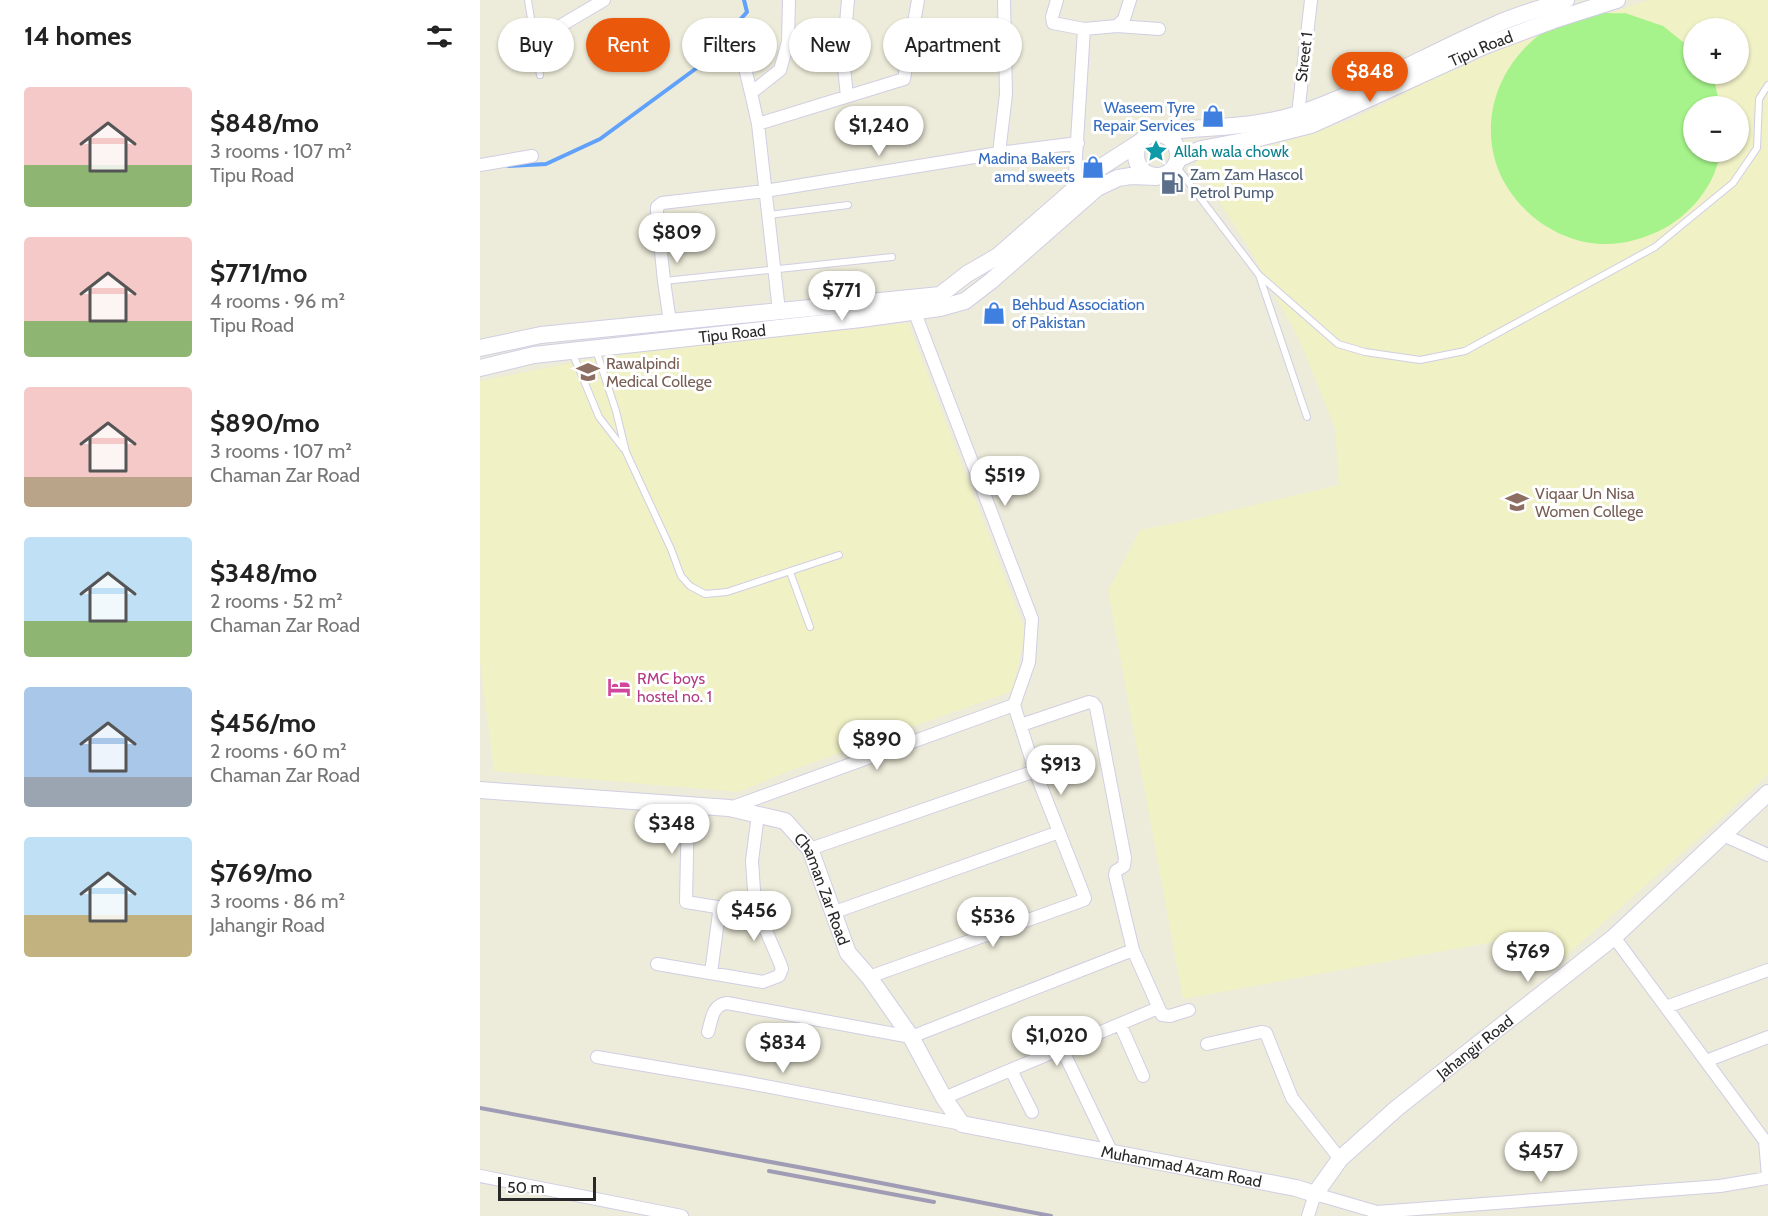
<!DOCTYPE html>
<meta charset="utf-8">
<style>
body{margin:0;font-family:Cabin,sans-serif;background:#f6f6f6;color:#222;height:100vh;display:flex;flex-direction:column;font-size:22px;white-space:nowrap}
*{box-sizing:border-box;margin:0}
p{font-size:20px;color:#767676}
.icon{flex:none;width:33px;height:33px;fill:none;stroke:currentColor;stroke-width:2;stroke-linecap:round;stroke-linejoin:round}
.map{position:relative;flex:1;overflow:hidden}
.drawer{display:flex;flex-direction:column;background:#fff;width:480px}
.drawer>*{flex:none}
.banner{position:absolute;left:18px;top:18px;width:570px;height:54px;display:flex;gap:12px}
.controls{position:absolute;left:1203px;top:18px;display:grid;gap:12px}
.controls a{display:grid;place-items:center;width:66px;height:66px;border-radius:50%;background:#fff;box-shadow:0 2px 4px #0004;font-size:30px}
.scale{position:absolute;left:18px;bottom:15px;width:98px;box-sizing:border-box;padding-left:6px;border:3px solid #292929;border-top:0;font-size:16px;line-height:21px;white-space:nowrap;color:#292929;-webkit-text-stroke:4px #fff;paint-order:stroke}
.price{position:absolute;translate:-50% -51px;padding:0 14px;border-radius:21px;background:#fff;color:#222;font-size:20px;line-height:39px;filter:drop-shadow(0 2px 3px #0008)}
.price::after{content:'';position:absolute;left:50%;top:36px;width:18px;height:14px;margin-left:-9px;background:inherit;clip-path:polygon(0 0,100% 0,50% 100%)}
.price.on{background:#ea580c;color:#fff}
ul{padding:0;list-style:none}
li{display:flex;align-items:center;gap:18px;height:150px;padding:0 24px}
li span{display:grid;place-items:center;flex:none;width:168px;height:120px;border-radius:6px;color:#555}
li>.icon{margin-inline-start:auto}
span .icon{width:72px;height:72px;fill:#fffc;stroke-width:1}
li b{font-size:26px}
h2{display:flex;justify-content:space-between;align-items:center;height:72px;padding:0 24px;font-size:26px}
.pill{padding:0 21px;border-radius:27px;background:#fff;box-shadow:0 2px 4px #0004;font-size:21px;line-height:54px}
.pill.on{background:#ea580c;color:#fff}
main{display:flex;flex:1;min-height:0}
.map>svg:first-child{display:block}
.education{fill:#f1f1c6;fill-rule:evenodd}
.pitch{fill:#a5f38a}
.lines{fill:none;stroke-linecap:round;stroke-linejoin:round}
.stream{stroke:#60a1fb;stroke-width:4}
.lane-casing{stroke:#d1cee4;stroke-width:8}
.street-casing{stroke:#d1cee4;stroke-width:14}
.secondary-casing{stroke:#d1cee4;stroke-width:18}
.lane{stroke:#fff;stroke-width:6}
.street{stroke:#fff;stroke-width:12}
.secondary{stroke:#fff;stroke-width:16}
.rail{stroke:#a09cb6;stroke-width:4}
.labels{text-anchor:middle;dominant-baseline:central;stroke-width:6;stroke-linejoin:round;paint-order:stroke}
.street-label{font-size:16px;fill:#292929;stroke:#fff}
.shop-label{font-size:16px;fill:#366cbe;stroke:#fff;text-anchor:end}
.culture-label{font-size:16px;fill:#0d838f;stroke:#fff;text-anchor:start}
.service-label{font-size:16px;fill:#4e5e75;stroke:#fff;text-anchor:start}
.education-label{font-size:16px;fill:#785e54;stroke:#fff;text-anchor:start}
.hotel-label{font-size:16px;fill:#b23c85;stroke:#fff;text-anchor:start}
</style>
<main>
<section class="drawer">
<h2>14 homes<svg class="icon" aria-label="filters" viewBox="0 0 24 24"><path d="M4 7h16M4 17h16"/><circle cx="9" cy="7" r="2"/><circle cx="15" cy="17" r="2"/></svg></h2>
<ul>
<li><span style="background:linear-gradient(#f6c9c9 65%,#8fb573 0)"><svg class="icon" aria-label="home" viewBox="0 0 24 24"><path d="M3 11l9-7 9 7M6 9v11h12V9"/></svg></span><div><b>$848/mo</b><p>3 rooms · 107 m²</p><p>Tipu Road</p></div></li>
<li><span style="background:linear-gradient(#f6c9c9 70%,#8fb573 0)"><svg class="icon" aria-label="home" viewBox="0 0 24 24"><path d="M3 11l9-7 9 7M6 9v11h12V9"/></svg></span><div><b>$771/mo</b><p>4 rooms · 96 m²</p><p>Tipu Road</p></div></li>
<li><span style="background:linear-gradient(#f6c9c9 75%,#b9a48a 0)"><svg class="icon" aria-label="home" viewBox="0 0 24 24"><path d="M3 11l9-7 9 7M6 9v11h12V9"/></svg></span><div><b>$890/mo</b><p>3 rooms · 107 m²</p><p>Chaman Zar Road</p></div></li>
<li><span style="background:linear-gradient(#bfe0f5 70%,#8fb573 0)"><svg class="icon" aria-label="home" viewBox="0 0 24 24"><path d="M3 11l9-7 9 7M6 9v11h12V9"/></svg></span><div><b>$348/mo</b><p>2 rooms · 52 m²</p><p>Chaman Zar Road</p></div></li>
<li><span style="background:linear-gradient(#a9c7e8 75%,#9aa5b1 0)"><svg class="icon" aria-label="home" viewBox="0 0 24 24"><path d="M3 11l9-7 9 7M6 9v11h12V9"/></svg></span><div><b>$456/mo</b><p>2 rooms · 60 m²</p><p>Chaman Zar Road</p></div></li>
<li><span style="background:linear-gradient(#bfe0f5 65%,#c2b280 0)"><svg class="icon" aria-label="home" viewBox="0 0 24 24"><path d="M3 11l9-7 9 7M6 9v11h12V9"/></svg></span><div><b>$769/mo</b><p>3 rooms · 86 m²</p><p>Jahangir Road</p></div></li>
</ul>
</section>
<div class="map">
<svg width="1288" height="1216" viewBox="0 0 1288 1216">
<rect width="100%" height="100%" fill="#edebd9"/>
<path class="education" d="M 1169,0 L 1288,0 L 1288,774 L 1245,815 L 1079,962 L 1073,931 L 703,999 L 628,591 L 660,530 L 715,519 L 859,485 L 855,428 L 819,339 L 767,245 L 710,155 L 797,145 L 876,118 L 948,81 L 1031,45 ZM 1214,28 L 1258,28 L 1258,74 L 1214,74 ZM 1214,106 L 1258,106 L 1258,152 L 1214,152 Z
M 428,323 L 545,631 L 533,691 L 312,770 L 258,792 L 14,771 L 0,660 L 0,381 L 126,356 Z"/>
<path class="pitch" d="M 1145,13 L 1183,26 L 1213,50 L 1214,74 L 1228,74 L 1235,84 L 1240,106 L 1214,106 L 1214,152 L 1240,152 C 1236,185 1209,217 1179,231 C 1161,239 1142,245 1122,244 C 1074,242 1028,206 1015,160 C 997,96 1040,29 1104,14 C 1116,11 1132,14 1145,13 Z"/>
<g class="lines">
<path class="stream" d="M 28,166 L 66,164 L 120,139 L 218,67 L 267,12 L 264,0"/>
<g class="lane-casing">
<path id="lane" d="M 48,0 L 60,75
M 696,166 L 779,275 L 858,344 L 885,352 L 940,360 L 985,351 L 1175,247 L 1253,183 L 1277,148 L 1279,99 L 1288,85
M 289,215 L 368,205
M 779,275 L 827,417
M 184,281 L 412,257
M 116,350 L 136,411 L 146,452 L 191,549 L 201,576 L 210,586 L 225,594 L 247,592 L 359,555
M 92,352 L 119,417 L 143,448
M 310,572 L 330,627"/>
</g>
<g class="street-casing">
<path id="street" d="M 524,0 L 526,94 L 519,153 L 598,143
M 577,0 L 572,17 L 573,23 L 604,29
M 637,26 L 679,29
M 256,31 L 271,93
M 54,33 L 75,29 L 124,0
M 367,96 L 363,58 L 368,0
M 818,114 L 831,0
M 278,124 L 424,79 L 438,0
M 0,165 L 52,156
M 594,189 L 604,29 L 637,26 L 644,19 L 650,0
M 299,311 L 278,124 L 271,93 L 300,70 L 308,42 L 309,0
M 435,313 L 552,619 L 549,662 L 534,705
M 190,322 L 184,281 L 177,213 L 177,207 L 182,203 L 285,191 L 519,153
M 541,725 L 609,702 L 613,703 L 616,707 L 645,858 L 644,866 L 636,871 L 635,875 L 653,950 L 682,1015 L 690,1016 L 709,1010
M 208,805 L 206,902 L 237,907 L 239,913 L 231,973
M 250,808 L 534,705
M 1243,835 L 1288,855
M 330,849 L 555,771
M 352,913 L 579,832
M 1134,937 L 1285,1141 L 1288,1176
M 177,964 L 283,982 L 299,976 L 302,969 L 300,963 L 275,905 L 272,861 L 278,814
M 389,977 L 604,900 L 605,898 L 555,771 L 534,705
M 1186,1007 L 1288,970
M 640,1024 L 663,1076
M 228,1032 C 232,1019 232,1005 247,1003 L 431,1037 L 653,950
M 727,1044 L 781,1032 L 786,1033 L 812,1098 L 860,1159
M 582,1049 L 632,1153
M 117,1057 L 264,1082 L 482,1124
M 1226,1061 L 1288,1037
M 531,1070 L 552,1112
M 464,1098 L 678,1008
M 0,1176 L 202,1216
M 828,1216 L 835,1194 L 897,1212 L 1240,1186 L 1288,1178"/>
</g>
<g class="secondary-casing">
<g id="secondary">
<path d="M 674,133 C 722,126 772,129 818,114 C 887,91 951,52 1017,24 C 1039,14 1063,8 1086,0"/>
<circle cx="677" cy="155" r="21"/>
<path id="s1" d="M 698,159 L 721,149 L 779,138 L 831,125 L 1004,46 L 1074,20 L 1137,0"/>
<path d="M 0,348 L 61,335 L 460,295 L 487,274 L 518,256 L 615,171 L 660,142"/>
<path id="s2" d="M 0,368 L 54,355 L 381,319 L 460,308 L 485,301 L 511,281 L 617,188 L 638,178 L 651,176 L 677,177"/>
<path id="s3" d="M 0,790 L 249,808 L 305,821 L 330,849 L 368,953 L 389,977 L 431,1037 L 464,1098 L 482,1124 L 816,1188 L 835,1194 L 860,1159 L 917,1108 L 1134,937 L 1288,793"/>
</g>
</g>
<use href="#lane" class="lane"/>
<use href="#street" class="street"/>
<use href="#secondary" class="secondary"/>
<path class="rail" d="M 0,1108 L 334,1170 L 571,1216
M 289,1171 L 454,1202"/>
</g>
<defs>
<g id="shop-bare" transform="scale(1.8)"><path d="M-5-2.5h2.3a2.7 3.5 0 0 1 5.4 0H5L5.5 6h-11ZM-1.5-2.5h3a1.5 2.3 0 0 0-3 0Z" fill="#3f7fe0" stroke="#fff" stroke-width="2.5" paint-order="stroke"/></g>
<g id="sight-bare" transform="scale(1.8)"><path d="M0-6L1.8-2.2L6-1.7L2.9 1.2L3.7 5.4L0 3.3L-3.7 5.4L-2.9 1.2L-6-1.7L-1.8-2.2Z" fill="#0f9aa8" stroke="#fff" stroke-width="2.5" paint-order="stroke"/></g>
<g id="fuel-bare" transform="scale(1.8)"><path d="M-5.5-6h7V0h2V4h1.3V-2.5L3-4.5l.8-.8L6-3V5H2.5V1h-1V6h-7ZM-4.2-4.7v3.2H.2V-4.7Z" fill="#5c6f8a" stroke="#fff" stroke-width="2.5" paint-order="stroke"/></g>
<g id="university-bare" transform="scale(1.8)"><path d="M0-5L7-2L0 1L-7-2ZM-4 1L0 2.5L4 1V4Q0 6-4 4Z" fill="#8d6e63" stroke="#fff" stroke-width="2.5" paint-order="stroke"/></g>
<g id="hotel-bare" transform="scale(1.8)"><path d="M-6-4.5h1.5V1H6V5H4.5V3h-9V5H-6ZM-4 0a1.8 1.8 0 1 1 3.6 0ZM.5 0V-2.5h3Q6-2.5 6 0Z" fill="#d1479c" stroke="#fff" stroke-width="2.5" paint-order="stroke"/></g>
</defs>
<g fill-rule="evenodd">
<use href="#shop-bare" x="733" y="116"/>
<use href="#sight-bare" x="676" y="151"/>
<use href="#shop-bare" x="613" y="167"/>
<use href="#fuel-bare" x="692" y="183"/>
<use href="#shop-bare" x="514" y="313"/>
<use href="#university-bare" x="108" y="372"/>
<use href="#university-bare" x="1037" y="502"/>
<use href="#hotel-bare" x="139" y="687"/>
</g>
<g class="labels">
<g class="street-label">
<text stroke="none"><textPath href="#s1" startOffset="324">Tipu Road</textPath></text>
<text transform="translate(824 57) rotate(-83)">Street 1</text>
<text stroke="none"><textPath href="#s2" startOffset="255">Tipu Road</textPath></text>
<text stroke="none"><textPath href="#s3" startOffset="386">Chaman Zar Road</textPath></text>
<text stroke="none"><textPath href="#s3" startOffset="1240">Jahangir Road</textPath></text>
<text stroke="none"><textPath href="#s3" startOffset="885">Muhammad Azam Road</textPath></text>
</g>
<g class="shop-label">
<text x="715" y="107">Waseem Tyre<tspan x="715" dy="18">Repair Services</tspan></text>
<text x="595" y="158">Madina Bakers<tspan x="595" dy="18">amd sweets</tspan></text>
<text x="532" y="304" text-anchor="start">Behbud Association<tspan x="532" dy="18">of Pakistan</tspan></text>
</g>
<g class="culture-label">
<text x="694" y="151">Allah wala chowk</text>
</g>
<g class="service-label">
<text x="710" y="174">Zam Zam Hascol<tspan x="710" dy="18">Petrol Pump</tspan></text>
</g>
<g class="education-label">
<text x="126" y="363">Rawalpindi<tspan x="126" dy="18">Medical College</tspan></text>
<text x="1055" y="493">Viqaar Un Nisa<tspan x="1055" dy="18">Women College</tspan></text>
</g>
<g class="hotel-label">
<text x="157" y="678">RMC boys<tspan x="157" dy="18">hostel no. 1</tspan></text>
</g>
</g>
</svg>
<div class="controls">
<a>+</a>
<a>−</a>
</div>
<div class="scale">50 m</div>
<b class="price on" style="left:890px;top:103px">$848</b>
<b class="price" style="left:399px;top:157px">$1,240</b>
<b class="price" style="left:197px;top:264px">$809</b>
<b class="price" style="left:362px;top:322px">$771</b>
<b class="price" style="left:525px;top:507px">$519</b>
<b class="price" style="left:397px;top:771px">$890</b>
<b class="price" style="left:581px;top:796px">$913</b>
<b class="price" style="left:192px;top:855px">$348</b>
<b class="price" style="left:274px;top:942px">$456</b>
<b class="price" style="left:513px;top:948px">$536</b>
<b class="price" style="left:1048px;top:983px">$769</b>
<b class="price" style="left:577px;top:1067px">$1,020</b>
<b class="price" style="left:303px;top:1074px">$834</b>
<b class="price" style="left:1061px;top:1183px">$457</b>
<div class="banner">
<a class="pill">Buy</a>
<a class="pill on">Rent</a>
<a class="pill">Filters</a>
<a class="pill">New</a>
<a class="pill">Apartment</a>
</div>
</div>
</main>
